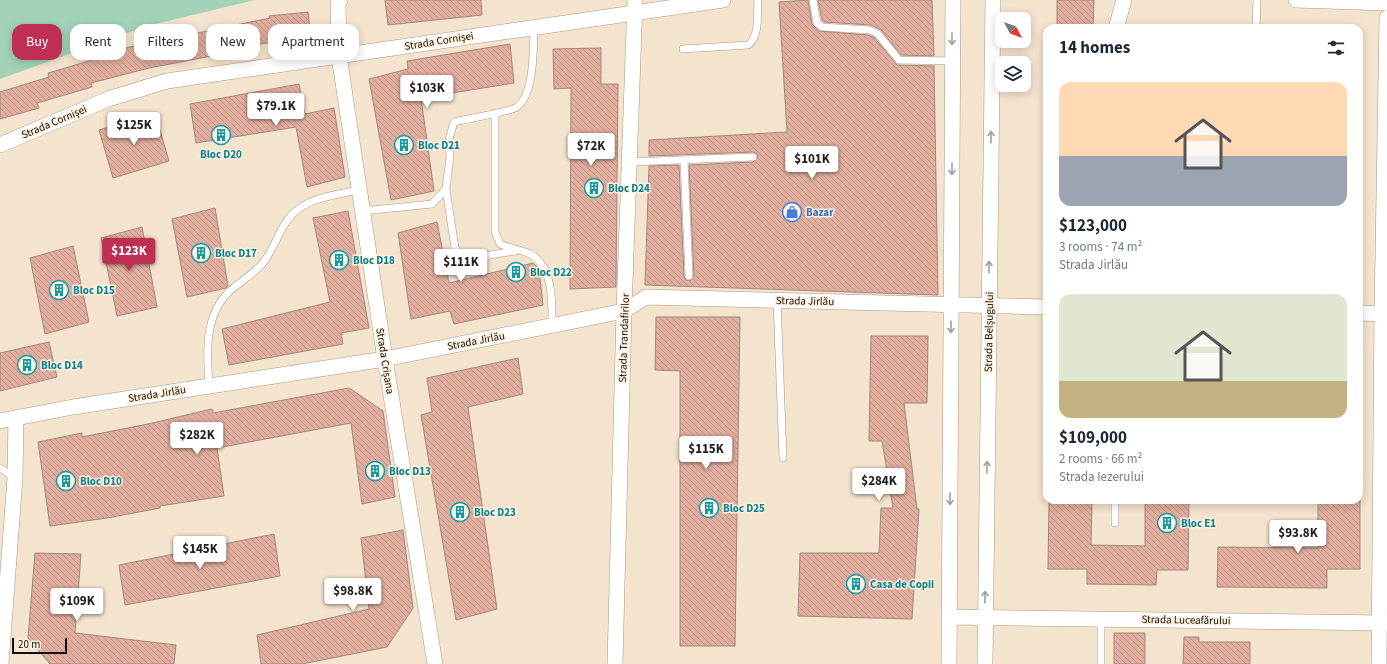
<!DOCTYPE html>
<meta charset="utf-8">
<style>
body{margin:0;font-family:"Source Sans 3",sans-serif;background:#f2f2f3;color:#1f2937;height:100vh;display:flex;flex-direction:column;font-size:15px;white-space:nowrap}
*{box-sizing:border-box;margin:0}
p{font-size:13px;color:#747a83}
.icon{flex:none;width:22px;height:22px;fill:none;stroke:currentColor;stroke-width:2;stroke-linecap:round;stroke-linejoin:round}
.map{position:relative;flex:1;overflow:hidden}
.sheet{position:absolute;left:1043px;top:24px;width:320px;height:480px;display:flex;flex-direction:column;background:#fff;border-radius:12px;box-shadow:0 2px 10px #0003}
.sheet>*{flex:none}
.guide{position:absolute;left:12px;top:24px;width:380px;height:36px;display:flex;gap:8px}
.needle{width:26px;rotate:131deg}
.buttons{position:absolute;left:995px;top:12px;display:grid;gap:8px}
.buttons a{display:grid;place-items:center;width:36px;height:36px;border-radius:8px;background:#fff;box-shadow:0 2px 10px #0003;font-size:20px}
.scale{position:absolute;left:12px;bottom:10px;width:55px;box-sizing:border-box;padding-left:4px;border:2px solid #140e07;border-top:0;font-size:11px;line-height:14px;white-space:nowrap;color:#140e07;-webkit-text-stroke:3px #fff1df;paint-order:stroke}
.price{position:absolute;translate:-50% -34px;padding:0 9px;border-radius:4px;background:#fff;color:#222;font-size:13px;line-height:26px;filter:drop-shadow(0 1px 2px #0008)}
.price::after{content:'';position:absolute;left:50%;top:24px;width:12px;height:9px;margin-left:-6px;background:inherit;clip-path:polygon(0 0,100% 0,50% 100%)}
.price.on{background:#bf2f53;color:#fff}
ul{padding:0;list-style:none}
li{display:grid;align-content:center;gap:8px;height:212px;padding:0 16px}
li span{display:grid;place-items:center;height:124px;border-radius:12px;color:#555}
li>.icon{margin-inline-start:auto}
span .icon{width:72px;height:72px;fill:#fffc;stroke-width:1}
li b{font-size:17px}
h2{display:flex;justify-content:space-between;align-items:center;height:48px;padding:0 16px;font-size:17px}
.chip{padding:0 14px;border-radius:12px;background:#fff;box-shadow:0 2px 10px #0003;font-size:14px;line-height:36px}
.chip.on{background:#bf2f53;color:#fff}
.map>svg:first-child{display:block}
.park{fill:#a2d3b8}
.building{fill:url(#building-back-hatch);stroke:#a1877f}
.lines{fill:none;stroke-linecap:round;stroke-linejoin:round}
.service-casing{stroke:#a89884;stroke-width:8}
.minor-casing{stroke:#a89884;stroke-width:16}
.service{stroke:#fff;stroke-width:7}
.minor{stroke:#fff;stroke-width:15}
.oneway{stroke:#a19f9c}
.labels{text-anchor:middle;dominant-baseline:central;stroke-width:3;stroke-linejoin:round;paint-order:stroke}
.street-label{font-size:11px;fill:#140e07;stroke:#fff1df}
.culture-label{font-size:11px;font-weight:bold;fill:#0d838f;stroke:#fff1df;text-anchor:start}
.shop-label{font-size:11px;font-weight:bold;fill:#366cbe;stroke:#fff1df;text-anchor:start}
</style>
<div class="map">
<svg width="1387" height="664" viewBox="0 0 1387 664">
<defs>
<pattern id="building-back-hatch" width="6" height="6" patternUnits="userSpaceOnUse"><rect width="6" height="6" fill="#e1ad9e"/><path d="M-1 5l2 2M0 0l6 6M5-1l2 2" fill="none" stroke="#c09487"/></pattern>
</defs>
<rect width="100%" height="100%" fill="#f4e3cd"/>
<path class="park" d="M 0,0 L 255,0 L 147,26 L 0,79 Z"/>
<path class="building" d="M 385,0 L 481,0 L 482,15 L 388,25 Z
M 808,0 L 812,24 L 819,31 L 868,35 L 874,37 L 897,65 L 934,66 L 938,295 L 645,285 L 649,166 L 679,165 L 684,276 L 686,280 L 690,281 L 694,276 L 689,165 L 753,162 L 758,157 L 757,154 L 753,152 L 649,156 L 649,140 L 787,132 L 779,2 Z
M 818,0 L 932,0 L 934,56 L 901,55 L 881,30 L 871,25 L 824,22 L 822,20 Z
M 1057,0 L 1094,0 L 1093,28 L 1057,28 Z
M 308,12 L 311,38 L 258,44 L 258,47 L 149,68 L 91,83 L 92,87 L 37,103 L 39,108 L 0,119 L 0,92 L 49,77 L 48,73 L 106,56 L 106,52 L 270,18 L 269,16 Z
M 510,44 L 514,83 L 421,98 L 434,191 L 391,200 L 369,79 L 408,69 L 407,61 Z
M 601,48 L 601,84 L 618,84 L 616,287 L 570,289 L 571,88 L 554,89 L 553,49 Z
M 299,84 L 305,114 L 334,108 L 345,177 L 307,187 L 296,127 L 196,143 L 190,104 Z
M 155,113 L 169,161 L 113,178 L 99,130 Z
M 215,208 L 228,286 L 226,288 L 187,297 L 172,219 Z
M 348,211 L 369,328 L 341,333 L 343,344 L 229,365 L 222,329 L 330,302 L 313,218 Z
M 437,222 L 449,283 L 533,263 L 539,269 L 543,305 L 454,324 L 450,311 L 411,319 L 398,233 Z
M 142,227 L 157,307 L 117,316 L 101,238 Z
M 73,246 L 89,322 L 45,334 L 30,258 Z
M 656,317 L 740,317 L 735,646 L 680,646 L 680,371 L 655,370 Z
M 871,336 L 928,336 L 927,403 L 904,403 L 917,509 L 919,509 L 912,619 L 798,616 L 800,553 L 879,553 L 881,508 L 893,508 L 882,441 L 869,441 Z
M 49,342 L 57,377 L 0,391 L 0,353 Z
M 518,358 L 523,394 L 468,407 L 497,609 L 456,620 L 421,415 L 432,412 L 427,378 Z
M 349,388 L 383,411 L 395,497 L 362,504 L 351,423 L 217,448 L 224,496 L 160,506 L 160,508 L 107,518 L 50,526 L 38,442 L 82,433 L 82,437 L 148,424 L 212,409 L 213,413 Z
M 1049,500 L 1092,500 L 1091,545 L 1145,546 L 1145,500 L 1189,500 L 1188,570 L 1157,570 L 1156,585 L 1087,584 L 1087,569 L 1048,569 Z
M 1318,500 L 1360,500 L 1360,569 L 1327,569 L 1327,588 L 1217,587 L 1218,547 L 1318,548 Z
M 403,530 L 413,608 L 387,647 L 302,664 L 261,664 L 257,635 L 369,609 L 361,538 Z
M 274,534 L 280,576 L 125,605 L 119,565 Z
M 35,553 L 81,554 L 75,633 L 176,645 L 174,664 L 50,664 L 28,638 Z
M 1114,633 L 1145,633 L 1145,664 L 1114,664 Z
M 1184,637 L 1199,637 L 1199,642 L 1250,642 L 1250,664 L 1183,664 Z"/>
<g class="lines">
<g class="service-casing">
<path id="service" d="M 813,0 L 817,23 L 822,27 L 869,30 L 877,33 L 899,60 L 952,61
M 1256,28 L 1257,0
M 683,49 L 748,45 C 760,38 757,12 758,0
M 495,113 L 495,232 L 500,244 C 509,248 522,250 530,254 C 554,266 552,304 552,326
M 684,160 L 689,276
M 630,162 L 753,157
M 446,189 L 455,248 L 460,255 L 466,259 L 515,251
M 362,211 L 432,204 L 446,189 L 450,156 L 449,139 L 454,122 C 465,119 510,112 517,107 C 535,93 533,48 534,27
M 777,300 L 783,458
M 209,386 C 207,357 204,320 225,296 C 235,284 252,276 262,264 C 271,254 276,239 283,227 C 298,198 330,196 359,190
M 0,468 L 15,478
M 1115,523 L 1115,500
M 1101,619 L 1101,664"/>
</g>
<g class="minor-casing">
<path id="minor" d="M 340,0 L 338,4 L 339,56 L 385,359 L 435,664
M 1296,0 L 1387,3
M 1116,28 L 1124,0
M 0,145 L 108,99 L 167,81 L 723,0
M 1359,313 L 1387,314
M 0,421 L 73,407 L 385,359 L 624,311 L 646,297 L 1047,307
M 949,617 L 1387,623
M 1,664 L 15,478 L 16,418
M 615,664 L 624,311 L 635,0
M 949,664 L 953,0
M 985,664 L 993,0
M 1379,664 L 1382,314 L 1387,18"/>
</g>
<use href="#service" class="service"/>
<use href="#minor" class="minor"/>
</g>
<defs><path id="oneway-shaft" d="M-6 0H5M1.5-3L5.5 0L1.5 3" fill="none" stroke-width="1.6" stroke-linecap="round" stroke-linejoin="round"/></defs>
<g class="oneway">
<use href="#oneway-shaft" transform="translate(952 39) rotate(90)"/>
<use href="#oneway-shaft" transform="translate(991 137) rotate(-89)"/>
<use href="#oneway-shaft" transform="translate(952 169) rotate(90)"/>
<use href="#oneway-shaft" transform="translate(989 267) rotate(-89)"/>
<use href="#oneway-shaft" transform="translate(951 327) rotate(90)"/>
<use href="#oneway-shaft" transform="translate(987 467) rotate(-89)"/>
<use href="#oneway-shaft" transform="translate(950 499) rotate(90)"/>
<use href="#oneway-shaft" transform="translate(985 597) rotate(-89)"/>
</g>
<defs>
<g id="building-ring" transform="scale(1)"><circle r="9.5" fill="#fff1df" stroke="#0f9aa8" stroke-width="1.5"/><path d="M-4-6H4V6H1V3H-1V6H-4ZM-2.5-4.3h1.7v1.8h-1.7ZM.8-4.3h1.7v1.8H.8ZM-2.5-1h1.7V.8h-1.7ZM.8-1h1.7V.8H.8Z" fill="#0f9aa8"/></g>
<g id="shop-ring" transform="scale(1)"><circle r="9.5" fill="#fff1df" stroke="#3f7fe0" stroke-width="1.5"/><path d="M-5-2.5h2.3a2.7 3.5 0 0 1 5.4 0H5L5.5 6h-11ZM-1.5-2.5h3a1.5 2.3 0 0 0-3 0Z" fill="#3f7fe0"/></g>
</defs>
<g fill-rule="evenodd">
<use href="#building-ring" x="221" y="135"/>
<use href="#building-ring" x="404" y="145"/>
<use href="#building-ring" x="594" y="188"/>
<use href="#shop-ring" x="792" y="212"/>
<use href="#building-ring" x="201" y="253"/>
<use href="#building-ring" x="339" y="260"/>
<use href="#building-ring" x="516" y="272"/>
<use href="#building-ring" x="59" y="290"/>
<use href="#building-ring" x="27" y="365"/>
<use href="#building-ring" x="375" y="471"/>
<use href="#building-ring" x="66" y="481"/>
<use href="#building-ring" x="709" y="508"/>
<use href="#building-ring" x="460" y="512"/>
<use href="#building-ring" x="1167" y="523"/>
<use href="#building-ring" x="856" y="584"/>
</g>
<g class="labels">
<g class="street-label">
<text transform="translate(439 41) rotate(-9)">Strada Cornișei</text>
<text transform="translate(54 122) rotate(-23)">Strada Cornișei</text>
<text transform="translate(805 301) rotate(1)">Strada Jirlău</text>
<text transform="translate(989 332) rotate(-89)">Strada Belșugului</text>
<text transform="translate(624 338) rotate(-88)">Strada Trandafirilor</text>
<text transform="translate(476 341) rotate(-11)">Strada Jirlău</text>
<text transform="translate(385 361) rotate(81)">Strada Crișana</text>
<text transform="translate(157 394) rotate(-9)">Strada Jirlău</text>
<text transform="translate(1186 620) rotate(1)">Strada Luceafărului</text>
</g>
<g class="culture-label">
<text x="418" y="145">Bloc D21</text>
<text x="221" y="154" text-anchor="middle">Bloc D20</text>
<text x="608" y="188">Bloc D24</text>
<text x="215" y="253">Bloc D17</text>
<text x="353" y="260">Bloc D18</text>
<text x="530" y="272">Bloc D22</text>
<text x="73" y="290">Bloc D15</text>
<text x="41" y="365">Bloc D14</text>
<text x="389" y="471">Bloc D13</text>
<text x="80" y="481">Bloc D10</text>
<text x="723" y="508">Bloc D25</text>
<text x="474" y="512">Bloc D23</text>
<text x="1181" y="523">Bloc E1</text>
<text x="870" y="584">Casa de Copii</text>
</g>
<g class="shop-label">
<text x="806" y="212">Bazar</text>
</g>
</g>
</svg>
<div class="buttons">
<a><svg class="needle" viewBox="-14 -14 28 28"><path d="M0-13l5 13h-10z" fill="#e53935"/><path d="M0 13l5-13h-10z" fill="#747a83"/></svg></a>
<a><svg class="icon" aria-label="layers" viewBox="0 0 24 24"><path d="M12 4l9 5-9 5-9-5zM3 14l9 5 9-5"/></svg></a>
</div>
<div class="scale">20 m</div>
<b class="price" style="left:427px;top:109px">$103K</b>
<b class="price" style="left:276px;top:127px">$79.1K</b>
<b class="price" style="left:134px;top:146px">$125K</b>
<b class="price" style="left:591px;top:167px">$72K</b>
<b class="price" style="left:812px;top:180px">$101K</b>
<b class="price on" style="left:129px;top:272px">$123K</b>
<b class="price" style="left:461px;top:283px">$111K</b>
<b class="price" style="left:197px;top:456px">$282K</b>
<b class="price" style="left:706px;top:470px">$115K</b>
<b class="price" style="left:879px;top:502px">$284K</b>
<b class="price" style="left:1298px;top:554px">$93.8K</b>
<b class="price" style="left:200px;top:570px">$145K</b>
<b class="price" style="left:353px;top:612px">$98.8K</b>
<b class="price" style="left:77px;top:622px">$109K</b>
<div class="guide">
<a class="chip on">Buy</a>
<a class="chip">Rent</a>
<a class="chip">Filters</a>
<a class="chip">New</a>
<a class="chip">Apartment</a>
</div>
<section class="sheet">
<h2>14 homes<svg class="icon" aria-label="filters" viewBox="0 0 24 24"><path d="M4 7h16M4 17h16"/><circle cx="9" cy="7" r="2"/><circle cx="15" cy="17" r="2"/></svg></h2>
<ul>
<li><span style="background:linear-gradient(#ffd9b3 60%,#9aa5b1 0)"><svg class="icon" aria-label="home" viewBox="0 0 24 24"><path d="M3 11l9-7 9 7M6 9v11h12V9"/></svg></span><div><b>$123,000</b><p>3 rooms · 74 m²</p><p>Strada Jirlău</p></div></li>
<li><span style="background:linear-gradient(#dfe7d0 70%,#c2b280 0)"><svg class="icon" aria-label="home" viewBox="0 0 24 24"><path d="M3 11l9-7 9 7M6 9v11h12V9"/></svg></span><div><b>$109,000</b><p>2 rooms · 66 m²</p><p>Strada Iezerului</p></div></li>
</ul>
</section>
</div>
